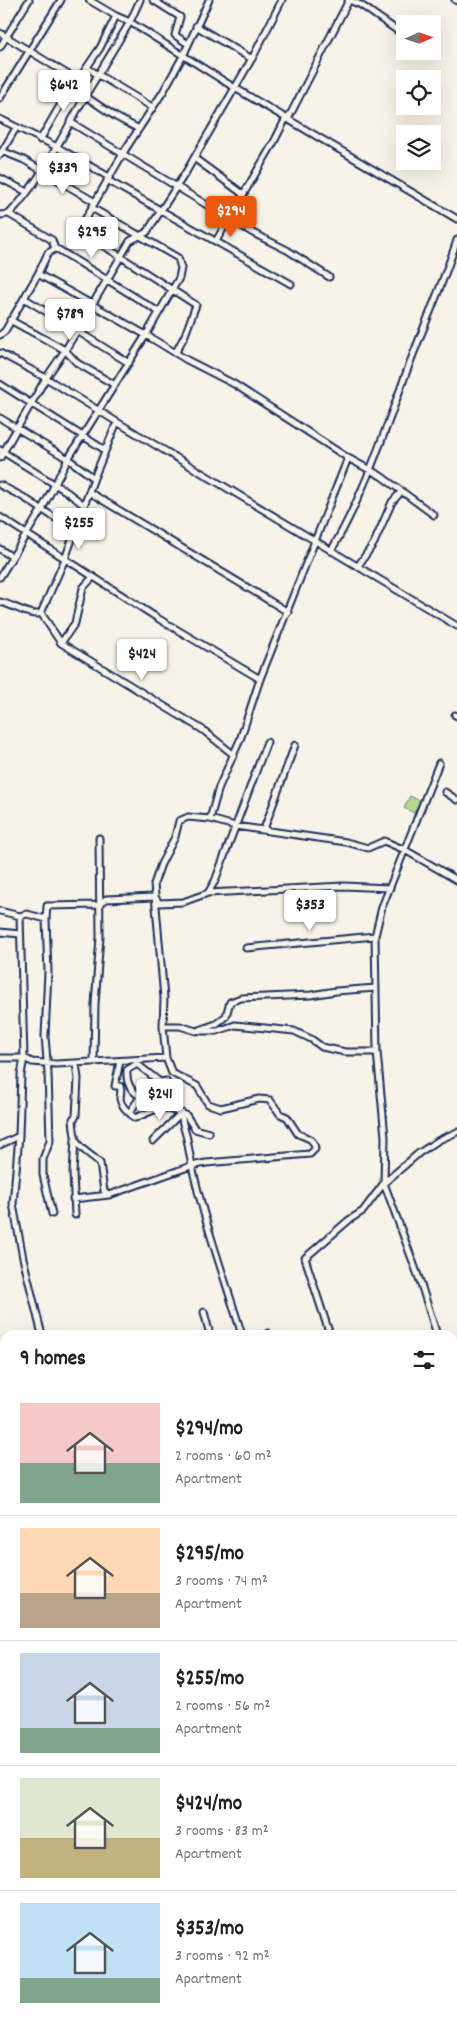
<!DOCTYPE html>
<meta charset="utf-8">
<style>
body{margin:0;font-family:Dekko,sans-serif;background:#f6f6f6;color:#222;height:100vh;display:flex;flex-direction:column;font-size:19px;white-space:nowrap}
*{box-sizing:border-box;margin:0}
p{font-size:16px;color:#767676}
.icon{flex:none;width:28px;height:28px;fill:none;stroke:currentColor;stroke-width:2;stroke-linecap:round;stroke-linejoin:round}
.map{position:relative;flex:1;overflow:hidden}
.drawer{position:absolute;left:0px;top:1330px;width:458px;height:696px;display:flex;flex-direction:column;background:#fff;border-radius:15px 15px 0 0;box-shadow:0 5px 20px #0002}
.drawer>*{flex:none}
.needle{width:32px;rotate:87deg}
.buttons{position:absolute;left:396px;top:15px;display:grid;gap:10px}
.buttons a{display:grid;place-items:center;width:45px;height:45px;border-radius:0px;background:#fff;box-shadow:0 5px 20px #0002;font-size:25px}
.price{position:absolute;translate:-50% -42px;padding:0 11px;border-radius:5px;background:#fff;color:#222;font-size:16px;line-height:32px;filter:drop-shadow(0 1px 2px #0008)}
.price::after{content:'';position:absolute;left:50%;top:30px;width:15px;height:11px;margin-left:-8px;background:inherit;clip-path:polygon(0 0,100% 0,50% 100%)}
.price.on{background:#ea580c;color:#fff}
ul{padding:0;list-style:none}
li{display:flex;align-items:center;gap:15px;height:125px;padding:0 20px}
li+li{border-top:1px solid #e0e0e0}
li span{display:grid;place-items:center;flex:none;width:140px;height:100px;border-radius:0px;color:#555}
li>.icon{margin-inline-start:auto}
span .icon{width:60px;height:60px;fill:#fffc;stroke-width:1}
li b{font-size:21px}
h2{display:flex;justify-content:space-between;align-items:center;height:60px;padding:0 20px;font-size:21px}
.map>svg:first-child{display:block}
.park{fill:#b6d791;stroke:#688378}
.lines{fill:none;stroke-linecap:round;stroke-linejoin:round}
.minor-casing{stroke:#1b2f5e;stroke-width:9}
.major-casing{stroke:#1b2f5e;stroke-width:10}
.minor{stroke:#f7f3e8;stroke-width:5}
.major{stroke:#f7f3e8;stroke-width:6}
</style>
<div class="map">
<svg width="457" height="2026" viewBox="0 0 457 2026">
<rect width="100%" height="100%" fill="#f7f3e8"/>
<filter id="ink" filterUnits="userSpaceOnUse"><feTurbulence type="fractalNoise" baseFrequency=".02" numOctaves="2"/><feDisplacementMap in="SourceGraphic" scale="10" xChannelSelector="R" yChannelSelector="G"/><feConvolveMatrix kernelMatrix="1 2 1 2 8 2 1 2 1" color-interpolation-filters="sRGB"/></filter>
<g filter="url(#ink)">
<path class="park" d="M 410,796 L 420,801 L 414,813 L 404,808 Z"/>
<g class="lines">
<g class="minor-casing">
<path id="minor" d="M 89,0 L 116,16 L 130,22 L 235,88 L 457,219
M 153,0 L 180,17 L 175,35 L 188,44
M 349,0 L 361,5 L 405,36
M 455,0 L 457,1
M 196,26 L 252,59
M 0,33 L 90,88 C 65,130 43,179 9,214 L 0,215
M 0,47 L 29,0
M 87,68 L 152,107
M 79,79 L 100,48 L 116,16
M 90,88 L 130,22 L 140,0
M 85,96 L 116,117 L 139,129
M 0,98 L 61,0
M 0,119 L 55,146 L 109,177
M 288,119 L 349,0
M 70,122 L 253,233 L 287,250 L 329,277
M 40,140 L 76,78
M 2,151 L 24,160 L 95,202
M 0,155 L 16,128
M 194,158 L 243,194
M 0,178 L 27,192
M 107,180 L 291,284
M 9,214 L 52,240 L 55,249
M 216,241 L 274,142 L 286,118
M 38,274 L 48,253 L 55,249 L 59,250 L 159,312
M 24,298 L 129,363
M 10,320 L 65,350 L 77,363 L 115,385
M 0,335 L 5,331 L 38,274 L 146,335 L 179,278 L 181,268 L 178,258 L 92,208
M 176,352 L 185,335 L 196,305 L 79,230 L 125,150 L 163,92 L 183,56 L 209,0
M 0,353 L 46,378 L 117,422 L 457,626
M 0,384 L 105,450
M 0,418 L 68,459 L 94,478
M 0,450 L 67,492 L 84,505
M 0,458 L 46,378 L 66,349 L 130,241 L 147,232 L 186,172 L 254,55 L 282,0
M 0,485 L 23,497 L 75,531
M 89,492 L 288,612
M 0,517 L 159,619 L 260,679
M 0,549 L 12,557
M 331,551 C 365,493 385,430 408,368 C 424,325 443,284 457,240
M 358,566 L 374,543 L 392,502 L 402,491
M 0,577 L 42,509 L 68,459 L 146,335 L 187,360 L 234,384 L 348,458
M 0,602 C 12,604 32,618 41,613 L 65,559 L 94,478 L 117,422
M 41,613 L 61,643 L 203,730 L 234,755
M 61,643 L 75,623 L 83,588 L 93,577
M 455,715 L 457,716
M 445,792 L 457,800
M 210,819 L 219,787 L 240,740 L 260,679 L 348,458 L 381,476 L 434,515
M 264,829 L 295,745
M 208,893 L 215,881 L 267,742
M 0,911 L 20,916
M 46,919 L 48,972 L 45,1036 L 48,1073 L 50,1141 L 43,1159 L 43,1175 L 52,1214
M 0,932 L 20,934
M 246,948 L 375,936
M 163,1026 L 164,998 L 154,884 L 161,864 L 175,837 L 179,821 L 188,817 L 210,819 L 235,826 L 346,842 L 368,848 L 384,841 L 405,850 L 457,880
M 201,1031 L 217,1031 L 235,1025 L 294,1031 L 311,1039 L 322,1047 L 345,1052 L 377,1052
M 0,1058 L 24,1058 L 32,1062 L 56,1064 L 166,1058 L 163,1026 L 180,1026 L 196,1031 L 216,1024 L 226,1016 L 230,1002 L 241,998 L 311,995 L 336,991 L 376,988
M 94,1061 L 95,1004 L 100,937 L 99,838
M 120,1061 L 115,1086 L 120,1086 C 122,1092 120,1094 120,1099 C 121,1107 130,1114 135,1118 L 154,1110 L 156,1107
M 76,1063 L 78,1079 L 76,1116 L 73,1119 C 75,1151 79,1144 100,1163 L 104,1191 L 109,1195 L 191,1166 L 206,1163 L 310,1154 L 315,1149 C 314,1138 307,1138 298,1134 L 287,1117 L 280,1114 L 270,1100 L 259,1099 L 221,1108 L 208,1104 L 197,1086 L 172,1073 L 166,1058
M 163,1088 L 165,1108
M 146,1098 L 156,1107 L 165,1108 L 186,1115 L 195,1129 L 209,1133
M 130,1112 L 138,1100 L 146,1098 L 152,1092 L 163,1088 L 166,1081 L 160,1082 L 137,1064 L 127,1070 C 126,1083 130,1091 143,1098
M 182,1113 C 181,1122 185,1130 187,1139 C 197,1203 223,1272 242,1335
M 75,1139 L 73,1173 L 75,1215
M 153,1141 L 181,1113
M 0,1145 L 19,1136
M 73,1199 L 109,1195
M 204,1312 L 210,1335
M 268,1333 L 268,1335
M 42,1335 L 23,1258 L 13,1204 L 19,1136 L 21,1075 L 24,1058 L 20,916 L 27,914 L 46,919 L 47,906 L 99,905 L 106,899 L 155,897 L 159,903 L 183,902 L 208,893 L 343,886 L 390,888
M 330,1335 L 305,1258 L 349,1220 L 363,1211 L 384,1183 L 419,1153 L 439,1140 L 457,1132
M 437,1335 L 420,1281 L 384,1183 L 385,1137 L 377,1052 L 375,936 L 382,907 L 439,763
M 0,1365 L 5,1365
M 452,1381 L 457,1395
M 0,1404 L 5,1425
M 0,1441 L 5,1440
M 452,1490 L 457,1505
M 0,1516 L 5,1515
M 0,1528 L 5,1551
M 0,1589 L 5,1588
M 452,1616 L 457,1627
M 452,1636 L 457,1635
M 455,1656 L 457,1664
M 0,1687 L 3,1677
M 0,1697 L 5,1707
M 452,1713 L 457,1712
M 0,1727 L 5,1722
M 0,1731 L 5,1736
M 0,1768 L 5,1763
M 452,1775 L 457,1794
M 452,1806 L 457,1801
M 0,1810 L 5,1805
M 0,1832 L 5,1837
M 0,1852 L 5,1846
M 452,1863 L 457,1871
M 0,1898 L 5,1892
M 452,1899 L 457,1897
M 452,1928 L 457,1926
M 0,1946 L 5,1940
M 0,1988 L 5,1982
M 452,1990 L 457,1988
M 452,1993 L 457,1998
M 153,2021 L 156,2026
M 196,2021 L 198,2026
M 3,2026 L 8,2021
M 106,2026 L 114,2021
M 220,2026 L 227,2021
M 381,2026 L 389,2021"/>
</g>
<g class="major-casing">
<path id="major" d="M 452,1551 L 457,1550
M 452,1558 L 457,1557
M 0,1671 L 5,1670
M 0,1678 L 5,1676"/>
</g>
<use href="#minor" class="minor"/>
<use href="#major" class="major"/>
</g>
</g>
</svg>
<div class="buttons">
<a><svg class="needle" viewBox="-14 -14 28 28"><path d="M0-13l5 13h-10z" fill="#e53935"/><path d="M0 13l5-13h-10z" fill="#767676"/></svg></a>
<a><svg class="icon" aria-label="locate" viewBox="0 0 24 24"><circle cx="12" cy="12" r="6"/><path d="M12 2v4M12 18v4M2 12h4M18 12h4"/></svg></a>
<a><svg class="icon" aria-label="layers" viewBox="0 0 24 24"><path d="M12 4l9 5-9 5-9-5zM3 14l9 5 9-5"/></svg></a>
</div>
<b class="price" style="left:64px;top:112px">$642</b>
<b class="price" style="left:63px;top:195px">$339</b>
<b class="price on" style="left:231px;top:238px">$294</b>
<b class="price" style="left:92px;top:259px">$295</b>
<b class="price" style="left:70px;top:341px">$789</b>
<b class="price" style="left:79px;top:550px">$255</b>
<b class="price" style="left:142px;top:681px">$424</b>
<b class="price" style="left:310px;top:932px">$353</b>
<b class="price" style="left:160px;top:1121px">$241</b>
<section class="drawer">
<h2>9 homes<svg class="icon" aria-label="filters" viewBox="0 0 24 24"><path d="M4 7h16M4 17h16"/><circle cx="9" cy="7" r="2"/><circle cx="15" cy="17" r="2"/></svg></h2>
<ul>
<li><span style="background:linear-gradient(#f6c9c9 60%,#7fa58c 0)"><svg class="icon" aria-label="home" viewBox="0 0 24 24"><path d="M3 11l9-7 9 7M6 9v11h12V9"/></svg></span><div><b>$294/mo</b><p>2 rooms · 60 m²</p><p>Apartment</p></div></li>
<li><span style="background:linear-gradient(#ffd9b3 65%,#b9a48a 0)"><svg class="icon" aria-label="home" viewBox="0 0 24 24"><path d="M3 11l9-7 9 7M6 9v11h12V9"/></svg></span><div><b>$295/mo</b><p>3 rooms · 74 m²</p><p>Apartment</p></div></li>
<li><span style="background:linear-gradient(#c9d6e8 75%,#7fa58c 0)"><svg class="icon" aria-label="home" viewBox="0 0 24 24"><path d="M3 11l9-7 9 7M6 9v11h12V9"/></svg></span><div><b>$255/mo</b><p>2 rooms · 56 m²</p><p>Apartment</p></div></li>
<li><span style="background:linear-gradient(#dfe7d0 60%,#c2b280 0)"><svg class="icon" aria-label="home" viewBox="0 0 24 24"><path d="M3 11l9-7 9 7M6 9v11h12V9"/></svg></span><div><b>$424/mo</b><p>3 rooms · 83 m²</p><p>Apartment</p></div></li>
<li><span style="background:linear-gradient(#bfe0f5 75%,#7fa58c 0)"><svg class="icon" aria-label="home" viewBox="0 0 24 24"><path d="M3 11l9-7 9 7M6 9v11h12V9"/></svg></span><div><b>$353/mo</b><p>3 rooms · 92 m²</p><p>Apartment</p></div></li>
</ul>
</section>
</div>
